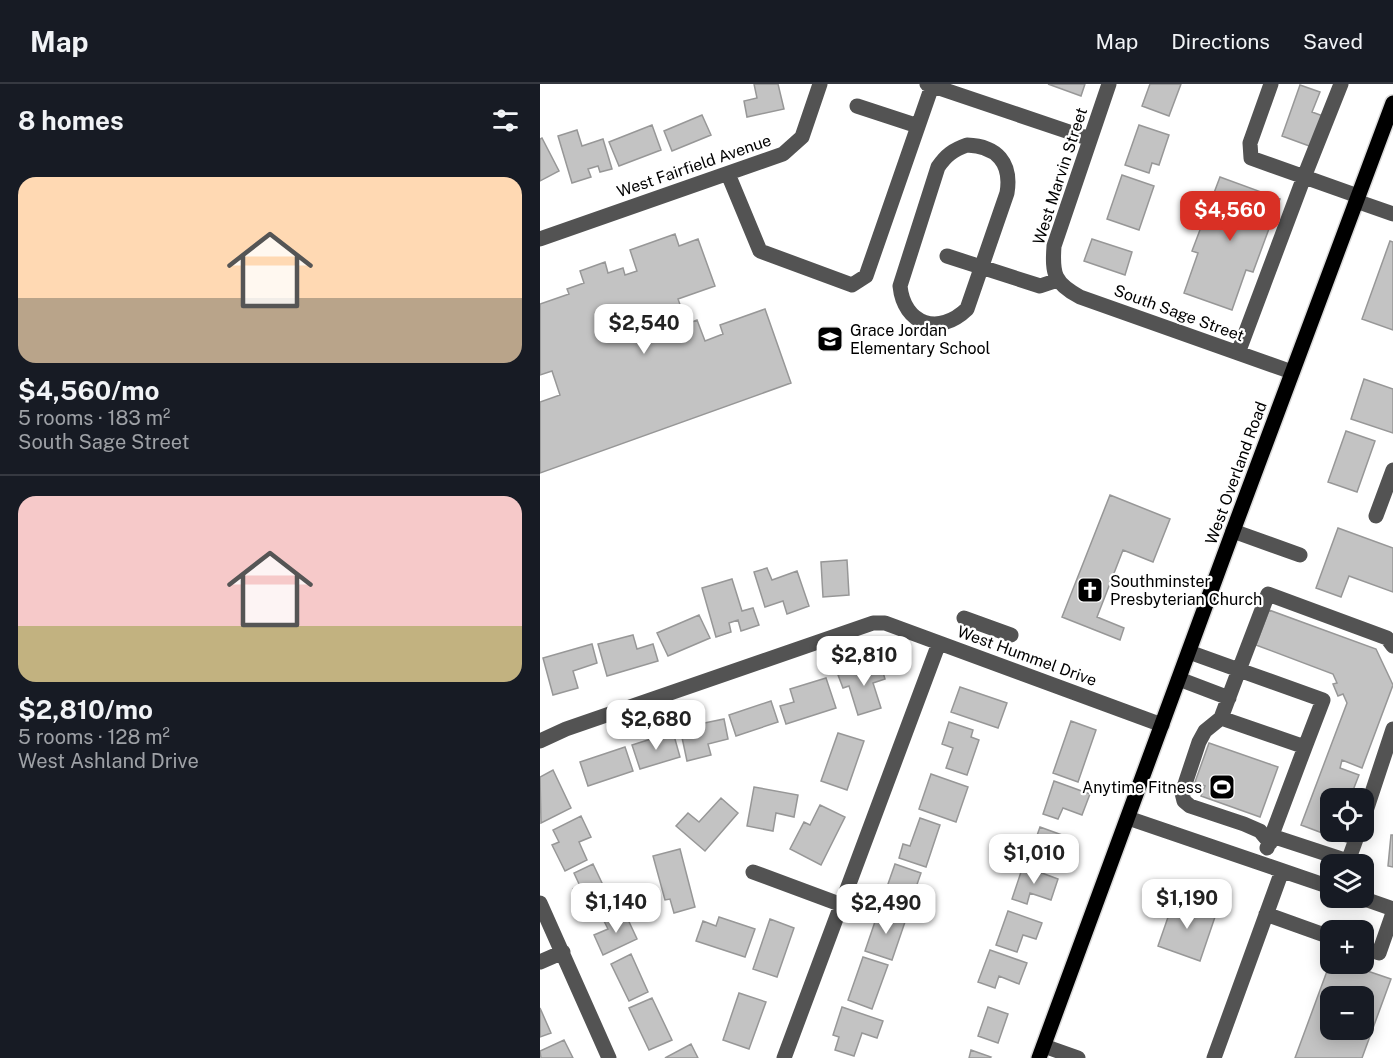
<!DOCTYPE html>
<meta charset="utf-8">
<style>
body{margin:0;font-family:"Public Sans",sans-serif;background:#20242c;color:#f1f3f6;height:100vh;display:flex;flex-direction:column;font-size:22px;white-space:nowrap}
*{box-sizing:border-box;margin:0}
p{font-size:20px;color:#9ea1a6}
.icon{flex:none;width:33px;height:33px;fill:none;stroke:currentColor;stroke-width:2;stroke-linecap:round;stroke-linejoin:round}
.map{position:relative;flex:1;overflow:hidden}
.drawer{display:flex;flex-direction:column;background:#171b24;width:540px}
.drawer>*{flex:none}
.fabs{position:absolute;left:780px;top:704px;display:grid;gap:12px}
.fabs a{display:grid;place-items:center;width:54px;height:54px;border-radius:12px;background:#171b24;box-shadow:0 3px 15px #0003;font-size:30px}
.price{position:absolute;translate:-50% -51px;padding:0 14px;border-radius:12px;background:#fff;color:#222;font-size:20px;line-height:39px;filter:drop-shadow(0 2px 3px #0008)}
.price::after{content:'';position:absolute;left:50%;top:36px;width:18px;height:14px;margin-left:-9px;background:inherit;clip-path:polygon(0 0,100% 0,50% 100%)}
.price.current{background:#d93025;color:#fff}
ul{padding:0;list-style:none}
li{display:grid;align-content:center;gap:12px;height:318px;padding:0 18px}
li+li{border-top:2px solid #363941}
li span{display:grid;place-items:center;height:186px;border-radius:18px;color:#555}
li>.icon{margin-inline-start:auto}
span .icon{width:108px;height:108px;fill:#fffc;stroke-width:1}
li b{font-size:26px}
h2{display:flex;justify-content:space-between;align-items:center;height:72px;padding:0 18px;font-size:26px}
header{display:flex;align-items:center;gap:36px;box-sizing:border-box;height:84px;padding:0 30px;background:#171b24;border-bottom:2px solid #363941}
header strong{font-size:28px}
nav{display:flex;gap:33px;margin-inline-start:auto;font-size:21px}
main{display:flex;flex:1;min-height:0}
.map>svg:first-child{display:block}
.building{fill:#c3c3c3;stroke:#979797;stroke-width:1.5;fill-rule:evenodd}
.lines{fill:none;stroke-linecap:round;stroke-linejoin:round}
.major-casing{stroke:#dbdbdb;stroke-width:18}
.minor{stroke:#535353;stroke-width:15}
.major{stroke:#000;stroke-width:15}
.labels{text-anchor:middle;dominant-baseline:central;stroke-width:4.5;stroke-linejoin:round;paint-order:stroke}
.street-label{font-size:16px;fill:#000;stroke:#fff}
.poi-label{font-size:16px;fill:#000;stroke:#fff;text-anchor:start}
</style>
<header>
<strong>Map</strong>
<nav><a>Map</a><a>Directions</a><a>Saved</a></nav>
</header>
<main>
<section class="drawer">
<h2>8 homes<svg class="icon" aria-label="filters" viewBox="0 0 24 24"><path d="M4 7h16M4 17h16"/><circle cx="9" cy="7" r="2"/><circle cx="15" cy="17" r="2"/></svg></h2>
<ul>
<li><span style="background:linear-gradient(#ffd9b3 65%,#b9a48a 0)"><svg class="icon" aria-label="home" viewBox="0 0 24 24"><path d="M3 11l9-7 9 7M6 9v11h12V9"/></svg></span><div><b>$4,560/mo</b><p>5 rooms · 183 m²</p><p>South Sage Street</p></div></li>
<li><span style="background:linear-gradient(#f6c9c9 70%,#c2b280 0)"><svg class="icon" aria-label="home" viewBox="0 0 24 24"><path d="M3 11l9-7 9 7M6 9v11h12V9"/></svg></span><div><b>$2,810/mo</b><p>5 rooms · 128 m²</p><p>West Ashland Drive</p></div></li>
</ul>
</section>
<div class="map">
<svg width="853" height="974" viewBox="0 0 853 974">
<rect width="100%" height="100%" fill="#fff"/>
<path class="building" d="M 214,0 L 238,0 L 244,25 L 207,33 L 204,17 L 217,14 Z
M 508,0 L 545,0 L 541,12 Z
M 610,0 L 641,0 L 629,32 L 602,22 Z
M 760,1 L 780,8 L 772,28 L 783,32 L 772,63 L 742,52 Z
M 162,31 L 171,51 L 132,67 L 124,47 Z
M 112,41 L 121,66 L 79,82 L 69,58 Z
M 599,41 L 629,51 L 619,81 L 612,79 L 609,89 L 585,81 Z
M 37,46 L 42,62 L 63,55 L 72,85 L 60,88 L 58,82 L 48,85 L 51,93 L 32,99 L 18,52 Z
M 2,54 L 19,87 L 0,97 L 0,55 Z
M 582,91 L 614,102 L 599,146 L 567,135 Z
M 680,93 L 740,115 L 713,188 L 706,186 L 692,226 L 644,209 L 658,169 L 652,167 Z
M 135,150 L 139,162 L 158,155 L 175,202 L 138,215 L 147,240 L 157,236 L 165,257 L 183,250 L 180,241 L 225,225 L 251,299 L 0,389 L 0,318 L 20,311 L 12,287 L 0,291 L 0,220 L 29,210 L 27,205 L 44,199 L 40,187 L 65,178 L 68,189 L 83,184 L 85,191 L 97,187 L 90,166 Z
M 552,155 L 592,168 L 585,191 L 544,177 Z
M 850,157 L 853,158 L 853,246 L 822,235 Z
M 824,295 L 853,305 L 853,349 L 811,335 Z
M 806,347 L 835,357 L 817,408 L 788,398 Z
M 570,411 L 630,435 L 613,478 L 583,466 L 557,533 L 584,544 L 580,556 L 522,533 Z
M 798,444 L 853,464 L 853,508 L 809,492 L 801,513 L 776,504 Z
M 307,476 L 309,511 L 283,513 L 281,478 Z
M 227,484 L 232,496 L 257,487 L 269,522 L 247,530 L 243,517 L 225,523 L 214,488 Z
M 192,495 L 202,527 L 213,524 L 219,541 L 201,547 L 198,536 L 189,539 L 191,548 L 176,553 L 162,504 Z
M 729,526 L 836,565 L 853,601 L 822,684 L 802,676 L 800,684 L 819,691 L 810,714 L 790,714 L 790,747 L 814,747 L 809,759 L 761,741 L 807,619 L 803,610 L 798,612 L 793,600 L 797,599 L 793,590 L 716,561 Z
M 159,531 L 170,554 L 128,572 L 117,549 Z
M 93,551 L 97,565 L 113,560 L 118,577 L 67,592 L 58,560 Z
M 52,560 L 57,579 L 33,587 L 38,604 L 13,611 L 3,574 Z
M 340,578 L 345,595 L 333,599 L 341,624 L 318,631 L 309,602 L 303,604 L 298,591 Z
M 286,594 L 296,624 L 246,640 L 240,622 L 254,618 L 250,605 Z
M 420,603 L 467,619 L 458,644 L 411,628 Z
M 231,617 L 238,638 L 196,652 L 189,631 Z
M 184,635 L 188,655 L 168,660 L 171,671 L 147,677 L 140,644 Z
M 531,637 L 556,646 L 538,698 L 513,689 Z
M 409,638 L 433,646 L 431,653 L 439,656 L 427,691 L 406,684 L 413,664 L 402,660 Z
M 133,648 L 140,673 L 100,685 L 92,661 Z
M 298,649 L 324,657 L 307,706 L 281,697 Z
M 669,659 L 738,683 L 720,733 L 661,712 L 665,702 L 655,698 Z
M 85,663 L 93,687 L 48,702 L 40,678 Z
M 13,686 L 31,724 L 1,739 L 0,693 Z
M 391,690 L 428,703 L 416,738 L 379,725 Z
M 514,697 L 550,710 L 542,731 L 523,724 L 518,735 L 503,730 Z
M 214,703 L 258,711 L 254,733 L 236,729 L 233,747 L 207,742 Z
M 181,714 L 198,729 L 165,767 L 136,742 L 148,729 L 159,738 Z
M 280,721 L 305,733 L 281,781 L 250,765 L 264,738 L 270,741 Z
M 41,732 L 51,753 L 39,758 L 47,776 L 25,787 L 12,761 L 19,758 L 13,746 Z
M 380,734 L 400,741 L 386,783 L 359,774 L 363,760 L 370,762 Z
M 500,743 L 522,751 L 510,784 L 488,777 Z
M 851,751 L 853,751 L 853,783 L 848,782 Z
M 140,765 L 155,823 L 134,829 L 130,815 L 125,816 L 113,772 Z
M 53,780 L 71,818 L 45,831 L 33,805 L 40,802 L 34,789 Z
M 355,780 L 381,789 L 367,829 L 341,820 Z
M 483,782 L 518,795 L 511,816 L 490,809 L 487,820 L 472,815 Z
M 634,816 L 676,830 L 660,877 L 618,862 Z
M 339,826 L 366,835 L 352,876 L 325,867 Z
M 84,827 L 97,855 L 63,871 L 54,851 L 68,845 L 64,837 Z
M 468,827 L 502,839 L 496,855 L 483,851 L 477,868 L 456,861 Z
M 179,833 L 215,845 L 205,873 L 156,857 L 163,837 L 176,842 Z
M 230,835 L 254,844 L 237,893 L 213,885 Z
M 450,866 L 487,879 L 479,900 L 459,892 L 455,904 L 438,898 Z
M 91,870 L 108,908 L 89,917 L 71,880 Z
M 323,873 L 348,881 L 332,925 L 308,916 Z
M 790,879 L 804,879 L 851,895 L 822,974 L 755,974 ZM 790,912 L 824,912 L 824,945 L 790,945 Z
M 199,909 L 226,918 L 209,965 L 183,956 Z
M 112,914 L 132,956 L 109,966 L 89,924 Z
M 302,923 L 343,937 L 337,954 L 322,949 L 314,972 L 295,966 L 299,953 L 293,951 Z
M 448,923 L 468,930 L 458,959 L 438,952 Z
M 0,924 L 11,949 L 0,953 Z
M 24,956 L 33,974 L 1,974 L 0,967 Z
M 151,960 L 158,974 L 125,974 Z
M 431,966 L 451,973 L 450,974 L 429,974 Z"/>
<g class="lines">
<g class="major-casing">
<path id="major" d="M 499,974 L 693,447 L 853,19"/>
</g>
<path class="minor" d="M 387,0 L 550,55
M 569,0 L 514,162 C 512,190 514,199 540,213 L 752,288
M 731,0 L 710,59 L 711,74 L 818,112
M 317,22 L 378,42
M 427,61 C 457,62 472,79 467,109 L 427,225 C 399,252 364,241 360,202 L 398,83 C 406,71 413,66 427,61 Z
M 188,90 L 220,167 L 312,201 L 326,192 L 392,2
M 816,117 L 853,130
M 0,155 L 243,70 L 262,53 L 280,0
M 407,172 L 500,202 L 518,196
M 698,269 L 764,93 L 801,0
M 836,432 L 853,386
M 693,447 L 760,471
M 424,534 L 471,551
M 649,568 L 699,586 L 728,510 L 847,554 L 853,562
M 699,586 L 783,616 L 765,663 L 681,634 Z
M 639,595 L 689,614
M 681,634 L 665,647 L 659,658 L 642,709 L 644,717 L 650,722 L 704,740 L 720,747 L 730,759
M 0,657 L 26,645 L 333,539 L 345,539 L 622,641
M 824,733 L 853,645
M 588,734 L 790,803
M 732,752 L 808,777
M 727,764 L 765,663
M 807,780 L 819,747
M 213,788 L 302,821
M 819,813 L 853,825
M 0,819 L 69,974
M 726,830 L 790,853
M 824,864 L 839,869 L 853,829
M 0,878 L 23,868
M 504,962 L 538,974
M 244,974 L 399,559
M 674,974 L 742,787"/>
<use href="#major" class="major"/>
</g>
<defs>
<g id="school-square" transform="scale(1.35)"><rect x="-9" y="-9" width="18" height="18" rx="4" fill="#000" stroke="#fff"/><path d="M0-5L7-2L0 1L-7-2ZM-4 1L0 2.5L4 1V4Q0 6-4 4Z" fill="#fff"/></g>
<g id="church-square" transform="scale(1.35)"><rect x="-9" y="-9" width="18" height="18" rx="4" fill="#000" stroke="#fff"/><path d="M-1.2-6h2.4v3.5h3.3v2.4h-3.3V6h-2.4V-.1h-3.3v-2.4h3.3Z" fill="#fff"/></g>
<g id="stadium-square" transform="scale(1.35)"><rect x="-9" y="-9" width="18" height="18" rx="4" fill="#000" stroke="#fff"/><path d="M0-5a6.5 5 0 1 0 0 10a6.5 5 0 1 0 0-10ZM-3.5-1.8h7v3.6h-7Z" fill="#fff"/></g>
</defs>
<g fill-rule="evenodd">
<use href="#school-square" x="290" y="255"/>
<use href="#church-square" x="550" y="506"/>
<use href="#stadium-square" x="682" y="703"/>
</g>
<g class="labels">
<g class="street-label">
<text transform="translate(154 82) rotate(-19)">West Fairfield Avenue</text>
<text transform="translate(520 92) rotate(-72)">West Marvin Street</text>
<text transform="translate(639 229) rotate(20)">South Sage Street</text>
<text transform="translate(696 389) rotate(-70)">West Overland Road</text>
<text transform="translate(487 572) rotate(20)">West Hummel Drive</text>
</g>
<g class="poi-label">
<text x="310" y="246">Grace Jordan<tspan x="310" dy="18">Elementary School</tspan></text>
<text x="570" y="497">Southminster<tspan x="570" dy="18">Presbyterian Church</tspan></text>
<text x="662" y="703" text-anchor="end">Anytime Fitness</text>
</g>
</g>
</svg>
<div class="fabs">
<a><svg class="icon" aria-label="locate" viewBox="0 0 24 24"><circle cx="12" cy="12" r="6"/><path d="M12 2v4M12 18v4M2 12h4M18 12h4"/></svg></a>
<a><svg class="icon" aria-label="layers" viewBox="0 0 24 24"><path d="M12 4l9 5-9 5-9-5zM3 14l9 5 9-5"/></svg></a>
<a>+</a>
<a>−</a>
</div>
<b class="price current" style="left:690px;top:158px">$4,560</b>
<b class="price" style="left:104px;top:271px">$2,540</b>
<b class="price" style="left:324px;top:603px">$2,810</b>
<b class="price" style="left:116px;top:667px">$2,680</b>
<b class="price" style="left:494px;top:801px">$1,010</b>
<b class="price" style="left:647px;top:846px">$1,190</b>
<b class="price" style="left:76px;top:850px">$1,140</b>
<b class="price" style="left:346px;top:851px">$2,490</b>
</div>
</main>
